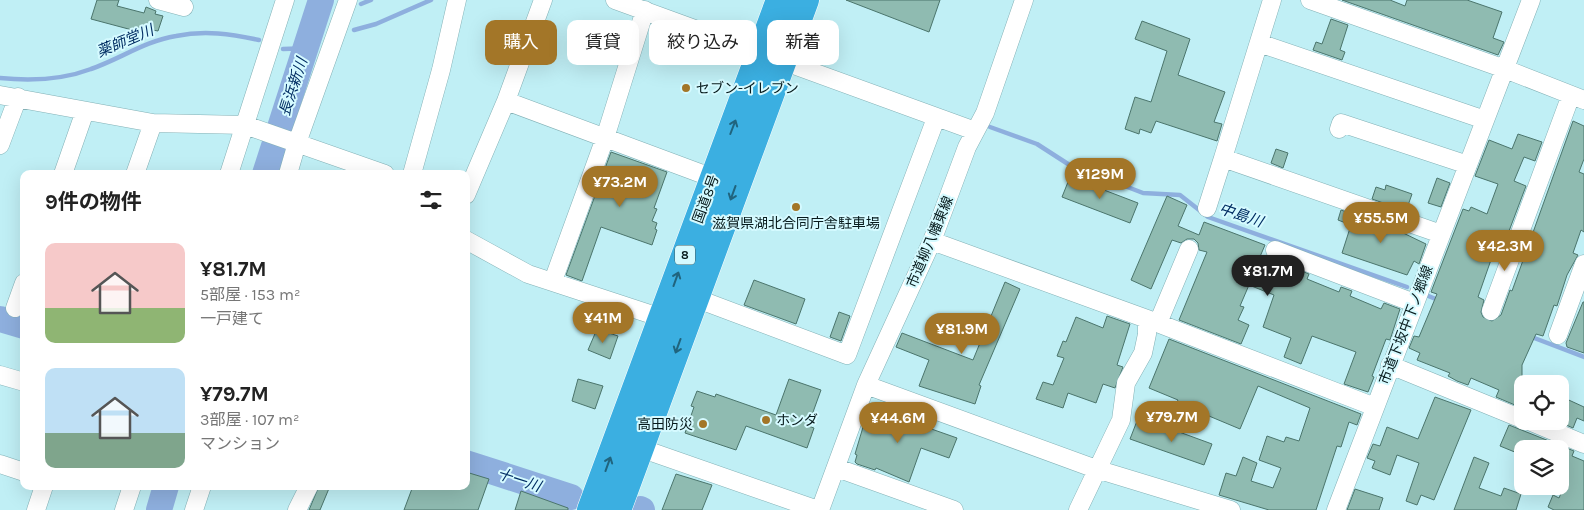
<!DOCTYPE html>
<html lang="ja">
<meta charset="utf-8">
<style>
body{margin:0;font-family:Karla,"Noto Sans JP",sans-serif;background:#f6f6f6;color:#222;height:100vh;display:flex;flex-direction:column;font-size:19px;white-space:nowrap}
*{box-sizing:border-box;margin:0}
p{font-size:16px;color:#767676}
.icon{flex:none;width:28px;height:28px;fill:none;stroke:currentColor;stroke-width:2;stroke-linecap:round;stroke-linejoin:round}
.map{position:relative;flex:1;overflow:hidden}
.panel{position:absolute;left:20px;top:170px;width:450px;height:320px;display:flex;flex-direction:column;background:#fff;border-radius:10px;box-shadow:0 5px 20px #0002}
.panel>*{flex:none}
.top-card{position:absolute;left:485px;top:20px;width:475px;height:45px;display:flex;gap:10px}
.fabs{position:absolute;left:1514px;top:375px;display:grid;gap:10px}
.fabs a{display:grid;place-items:center;width:55px;height:55px;border-radius:10px;background:#fff;box-shadow:0 5px 20px #0002;font-size:25px}
.price{position:absolute;translate:-50% -42px;padding:0 11px;border-radius:18px;background:#a37628;color:#fff;font-size:16px;line-height:32px;filter:drop-shadow(0 1px 2px #0008)}
.price::after{content:'';position:absolute;left:50%;top:30px;width:15px;height:11px;margin-left:-8px;background:inherit;clip-path:polygon(0 0,100% 0,50% 100%)}
.price.current{background:#222;color:#fff}
ul{padding:0;list-style:none}
li{display:flex;align-items:center;gap:15px;height:125px;padding:0 25px}
li span{display:grid;place-items:center;flex:none;width:140px;height:100px;border-radius:10px;color:#555}
li>.icon{margin-inline-start:auto}
span .icon{width:60px;height:60px;fill:#fffc;stroke-width:1}
li b{font-size:21px}
h2{display:flex;justify-content:space-between;align-items:center;height:60px;padding:0 25px;font-size:21px}
.pill{padding:0 18px;border-radius:10px;background:#fff;box-shadow:0 5px 20px #0002;font-size:18px;line-height:45px}
.pill.current{background:#a37628;color:#fff}
.map>svg:first-child{display:block}
.lines{fill:none;stroke-linecap:round;stroke-linejoin:round}
.stream{stroke:#8eafde;stroke-width:4.5}
.river{stroke:#8eafde;stroke-width:26}
.building{fill:#8fbbb1;stroke:#4b756c}
.street-casing{stroke:#83b1b6;stroke-width:19}
.highway-casing{stroke:#fff;stroke-width:29}
.street{stroke:#fff;stroke-width:18}
.highway{stroke:#3bafe1;stroke-width:28}
.oneway{stroke:#20647e}
.poi-dot{fill:#a37628;stroke:#d5faff;stroke-width:2}
.labels{text-anchor:middle;dominant-baseline:central;stroke-width:4;stroke-linejoin:round;paint-order:stroke}
.shield{fill:#d5faff;stroke:#445c5f;stroke-width:1}
.shield-label{font-size:12px;font-weight:bold;fill:#06191b}
.poi-label{font-size:14px;fill:#06191b;stroke:#d5faff;text-anchor:start}
.street-label{font-size:14px;fill:#06191b;stroke:#d5faff}
.water-label{font-size:15px;font-style:italic;fill:#012d63;stroke:#d5faff}
</style>
<div class="map">
<svg width="1584" height="510" viewBox="0 0 1584 510">
<rect width="100%" height="100%" fill="#c0eff5"/>
<g class="lines">
<path class="stream" d="M 361,4 L 371,0
M 317,14 L 322,13
M 354,30 L 376,24 L 431,0
M 283,49 L 312,48
M 0,78 C 30,81 62,80 91,69 C 120,59 145,41 176,36 C 205,30 231,34 259,40
M 990,127 L 1037,144 L 1068,164 L 1143,193 L 1180,195 L 1208,217 L 1407,287
M 1426,295 L 1438,300
M 1529,336 L 1584,357"/>
<path class="river" d="M 265,174 L 321,0
M 0,319 L 24,326
M 466,463 L 571,497
M 640,509 L 642,510
M 159,510 L 166,486"/>
</g>
<path class="building" d="M 97,0 L 119,0 L 117,6 L 144,13 L 146,7 L 156,11 L 155,14 L 163,16 L 158,31 L 137,27 L 136,31 L 91,19 Z
M 846,0 L 940,0 L 929,32 Z
M 1342,0 L 1390,0 L 1405,6 L 1407,0 L 1467,0 L 1502,12 L 1493,38 L 1504,42 L 1498,55 Z
M 1331,19 L 1348,25 L 1340,50 L 1345,52 L 1342,60 L 1313,50 L 1316,42 L 1322,44 Z
M 1142,21 L 1190,39 L 1178,75 L 1225,92 L 1214,122 L 1222,124 L 1217,141 L 1156,121 L 1151,133 L 1140,129 L 1139,134 L 1125,129 L 1135,97 L 1151,102 L 1167,51 L 1135,39 Z
M 1573,121 L 1584,126 L 1584,159 L 1579,172 L 1584,174 L 1584,232 L 1581,230 L 1573,253 L 1578,255 L 1567,275 L 1557,306 L 1554,305 L 1543,336 L 1536,334 L 1522,365 L 1522,408 L 1496,397 L 1499,390 L 1471,378 L 1468,385 L 1457,381 L 1448,376 L 1450,373 L 1417,360 L 1420,353 L 1409,348 L 1414,336 L 1419,337 L 1437,294 L 1431,292 L 1463,209 L 1469,211 L 1471,207 L 1487,214 L 1498,184 L 1475,176 L 1489,140 L 1512,149 L 1518,134 L 1542,142 L 1535,161 L 1524,157 L 1514,181 L 1526,186 L 1506,239 L 1499,237 L 1478,297 L 1484,300 L 1481,312 L 1483,317 L 1492,321 L 1501,315 L 1510,290 L 1512,291 Z
M 1276,149 L 1288,153 L 1283,168 L 1271,163 Z
M 611,152 L 667,172 L 654,208 L 657,209 L 652,221 L 657,223 L 655,229 L 657,230 L 652,245 L 601,227 L 582,281 L 566,275 Z
M 1070,177 L 1138,203 L 1130,223 L 1062,197 Z
M 1437,178 L 1450,183 L 1441,207 L 1428,203 Z
M 1386,185 L 1412,194 L 1406,211 L 1372,199 L 1376,187 L 1385,190 Z
M 1167,196 L 1187,205 L 1178,226 L 1199,235 L 1204,222 L 1265,245 L 1256,266 L 1294,281 L 1299,270 L 1309,274 L 1307,279 L 1339,292 L 1341,287 L 1352,291 L 1350,296 L 1381,309 L 1384,303 L 1400,309 L 1390,340 L 1386,339 L 1372,376 L 1374,377 L 1368,392 L 1344,384 L 1356,352 L 1312,336 L 1301,364 L 1284,357 L 1291,338 L 1263,327 L 1274,295 L 1249,285 L 1240,306 L 1244,307 L 1238,320 L 1249,325 L 1241,344 L 1179,320 L 1207,252 L 1199,250 L 1198,243 L 1194,239 L 1187,239 L 1181,243 L 1172,240 L 1151,289 L 1131,280 Z
M 1341,210 L 1399,231 L 1426,244 L 1419,264 L 1414,261 L 1407,275 L 1342,253 L 1351,225 L 1338,220 Z
M 754,280 L 805,299 L 796,324 L 744,305 Z
M 1005,282 L 1020,289 L 979,385 L 981,386 L 975,404 L 919,386 L 929,360 L 896,347 L 902,333 L 973,360 Z
M 1583,302 L 1584,302 L 1584,353 L 1567,347 L 1566,343 Z
M 839,312 L 850,316 L 841,341 L 830,337 Z
M 1107,316 L 1130,324 L 1117,365 L 1123,367 L 1115,388 L 1103,384 L 1096,403 L 1068,393 L 1063,408 L 1036,399 L 1043,382 L 1053,385 L 1064,358 L 1057,356 L 1063,341 L 1066,342 L 1076,317 L 1103,328 Z
M 597,329 L 618,336 L 610,359 L 588,350 Z
M 1169,339 L 1361,414 L 1357,425 L 1349,422 L 1341,447 L 1337,446 L 1316,510 L 1269,510 L 1219,495 L 1226,473 L 1236,476 L 1243,457 L 1257,463 L 1251,481 L 1273,488 L 1281,468 L 1259,460 L 1267,436 L 1284,442 L 1286,437 L 1299,441 L 1310,408 L 1258,386 L 1240,429 L 1197,411 L 1177,402 L 1178,400 L 1149,388 Z
M 578,379 L 603,386 L 595,409 L 572,401 Z
M 789,379 L 821,390 L 808,426 L 814,428 L 807,448 L 746,426 L 736,450 L 685,433 L 694,407 L 691,406 L 697,391 L 715,397 L 716,394 L 776,415 Z
M 1560,396 L 1584,407 L 1584,421 L 1577,418 L 1573,428 L 1557,421 L 1560,421 Z
M 1435,397 L 1471,410 L 1434,500 L 1421,495 L 1417,505 L 1406,501 L 1419,463 L 1397,455 L 1390,475 L 1372,468 L 1375,461 L 1367,458 L 1373,444 L 1380,446 L 1387,427 L 1418,439 Z
M 869,407 L 957,438 L 949,458 L 921,448 L 909,482 L 876,468 L 875,470 L 857,464 L 855,462 L 857,455 L 855,454 Z
M 1137,421 L 1169,433 L 1171,429 L 1212,444 L 1204,465 L 1130,439 Z
M 1509,425 L 1574,451 L 1572,456 L 1584,461 L 1584,510 L 1554,510 L 1548,507 L 1553,495 L 1559,498 L 1568,477 L 1565,475 L 1560,485 L 1560,449 L 1522,449 L 1522,455 L 1500,446 Z
M 1474,457 L 1489,463 L 1479,488 L 1501,496 L 1504,488 L 1521,494 L 1516,510 L 1454,510 Z
M 466,472 L 489,479 L 478,510 L 404,510 L 413,486 L 466,486 Z
M 676,474 L 712,485 L 702,510 L 662,510 Z
M 319,486 L 330,486 L 320,510 L 309,510 Z
M 1355,489 L 1383,498 L 1379,510 L 1347,510 Z
M 521,491 L 568,508 L 568,510 L 515,510 Z"/>
<g class="lines">
<g class="street-casing">
<path id="street" d="M 158,0 L 184,7
M 615,0 L 975,131
M 1272,0 L 1223,158 L 1441,234
M 1310,0 L 1505,69 L 1584,100
M 1259,43 L 1485,120
M 0,95 L 153,123 L 245,125 L 385,174
M 506,101 L 713,178
M 1339,129 L 1341,123 L 1468,165
M 0,145 L 18,97
M 63,174 L 85,111
M 135,174 L 153,123
M 229,174 L 285,0
M 288,174 L 297,143 L 348,0
M 412,174 L 441,70 L 457,0
M 466,195 L 506,101 L 543,0
M 1207,208 L 1223,158
M 466,240 L 528,274 L 662,318
M 932,241 L 1147,319 L 1375,407
M 1275,250 L 1414,303
M 553,281 L 605,138 L 645,10
M 695,298 L 847,355 L 936,118
M 15,308 L 24,283
M 1491,311 L 1571,95
M 1158,323 L 1189,249
M 1558,335 L 1584,264
M 1390,365 L 1522,419
M 0,375 L 24,382
M 866,385 L 1096,469 L 1231,510
M 1529,421 L 1584,444
M 640,448 L 818,510
M 0,464 L 24,472
M 837,468 L 954,510
M 36,510 L 44,486
M 124,510 L 132,486
M 194,510 L 202,486
M 297,510 L 309,486
M 820,510 L 866,385 L 932,241 L 967,147 L 985,113 L 1024,0
M 1078,510 L 1121,420 L 1126,383 L 1143,353 L 1147,334 L 1147,319
M 1336,510 L 1531,0"/>
</g>
<g class="highway-casing">
<path id="highway" d="M 591,510 L 780,0
M 617,510 L 805,0"/>
</g>
<use href="#street" class="street"/>
<use href="#highway" class="highway"/>
</g>
<defs><path id="oneway-shaft" d="M-6 0H5M1.5-3L5.5 0L1.5 3" fill="none" stroke-width="1.6" stroke-linecap="round" stroke-linejoin="round" transform="scale(1.25)"/></defs>
<g class="oneway">
<use href="#oneway-shaft" transform="translate(733 127) rotate(-69)"/>
<use href="#oneway-shaft" transform="translate(733 193) rotate(110)"/>
<use href="#oneway-shaft" transform="translate(676 279) rotate(-70)"/>
<use href="#oneway-shaft" transform="translate(678 346) rotate(110)"/>
<use href="#oneway-shaft" transform="translate(608 464) rotate(-70)"/>
</g>
<g class="poi-dot">
<circle cx="686" cy="88" r="5"/>
<circle cx="796" cy="207" r="5"/>
<circle cx="766" cy="420" r="5"/>
<circle cx="703" cy="424" r="5"/>
</g>
<g class="labels">
<rect class="shield" x="675" y="245.5" width="20" height="19" rx="4"/>
<g class="shield-label">
<text x="685" y="255">8</text>
</g>
<g class="poi-label">
<text x="696" y="88">セブン-イレブン</text>
<text x="796" y="223" text-anchor="middle">滋賀県湖北合同庁舎駐車場</text>
<text x="776" y="420">ホンダ</text>
<text x="693" y="424" text-anchor="end">高田防災</text>
</g>
<g class="street-label">
<text transform="translate(706 199) rotate(-70)">国道8号</text>
<text transform="translate(930 242) rotate(-67)">市道柳八幡東線</text>
<text transform="translate(1406 325) rotate(-69)">市道下坂中下ノ郷線</text>
</g>
<g class="water-label">
<text transform="translate(125 41) rotate(-23)">薬師堂川</text>
<text transform="translate(293 87) rotate(-72)">長浜新川</text>
<text transform="translate(1241 215) rotate(19)">中島川</text>
<text transform="translate(519 480) rotate(18)">十一川</text>
</g>
</g>
</svg>
<div class="fabs">
<a><svg class="icon" aria-label="locate" viewBox="0 0 24 24"><circle cx="12" cy="12" r="6"/><path d="M12 2v4M12 18v4M2 12h4M18 12h4"/></svg></a>
<a><svg class="icon" aria-label="layers" viewBox="0 0 24 24"><path d="M12 4l9 5-9 5-9-5zM3 14l9 5 9-5"/></svg></a>
</div>
<b class="price" style="left:1100px;top:200px">¥129M</b>
<b class="price" style="left:620px;top:208px">¥73.2M</b>
<b class="price" style="left:1381px;top:244px">¥55.5M</b>
<b class="price" style="left:1505px;top:272px">¥42.3M</b>
<b class="price current" style="left:1268px;top:297px">¥81.7M</b>
<b class="price" style="left:603px;top:344px">¥41M</b>
<b class="price" style="left:962px;top:355px">¥81.9M</b>
<b class="price" style="left:1172px;top:443px">¥79.7M</b>
<b class="price" style="left:898px;top:444px">¥44.6M</b>
<div class="top-card">
<a class="pill current">購入</a>
<a class="pill">賃貸</a>
<a class="pill">絞り込み</a>
<a class="pill">新着</a>
</div>
<section class="panel">
<h2>9件の物件<svg class="icon" aria-label="filters" viewBox="0 0 24 24"><path d="M4 7h16M4 17h16"/><circle cx="9" cy="7" r="2"/><circle cx="15" cy="17" r="2"/></svg></h2>
<ul>
<li><span style="background:linear-gradient(#f6c9c9 65%,#8fb573 0)"><svg class="icon" aria-label="home" viewBox="0 0 24 24"><path d="M3 11l9-7 9 7M6 9v11h12V9"/></svg></span><div><b>¥81.7M</b><p>5部屋 · 153 m²</p><p>一戸建て</p></div></li>
<li><span style="background:linear-gradient(#bfe0f5 65%,#7fa58c 0)"><svg class="icon" aria-label="home" viewBox="0 0 24 24"><path d="M3 11l9-7 9 7M6 9v11h12V9"/></svg></span><div><b>¥79.7M</b><p>3部屋 · 107 m²</p><p>マンション</p></div></li>
</ul>
</section>
</div>
